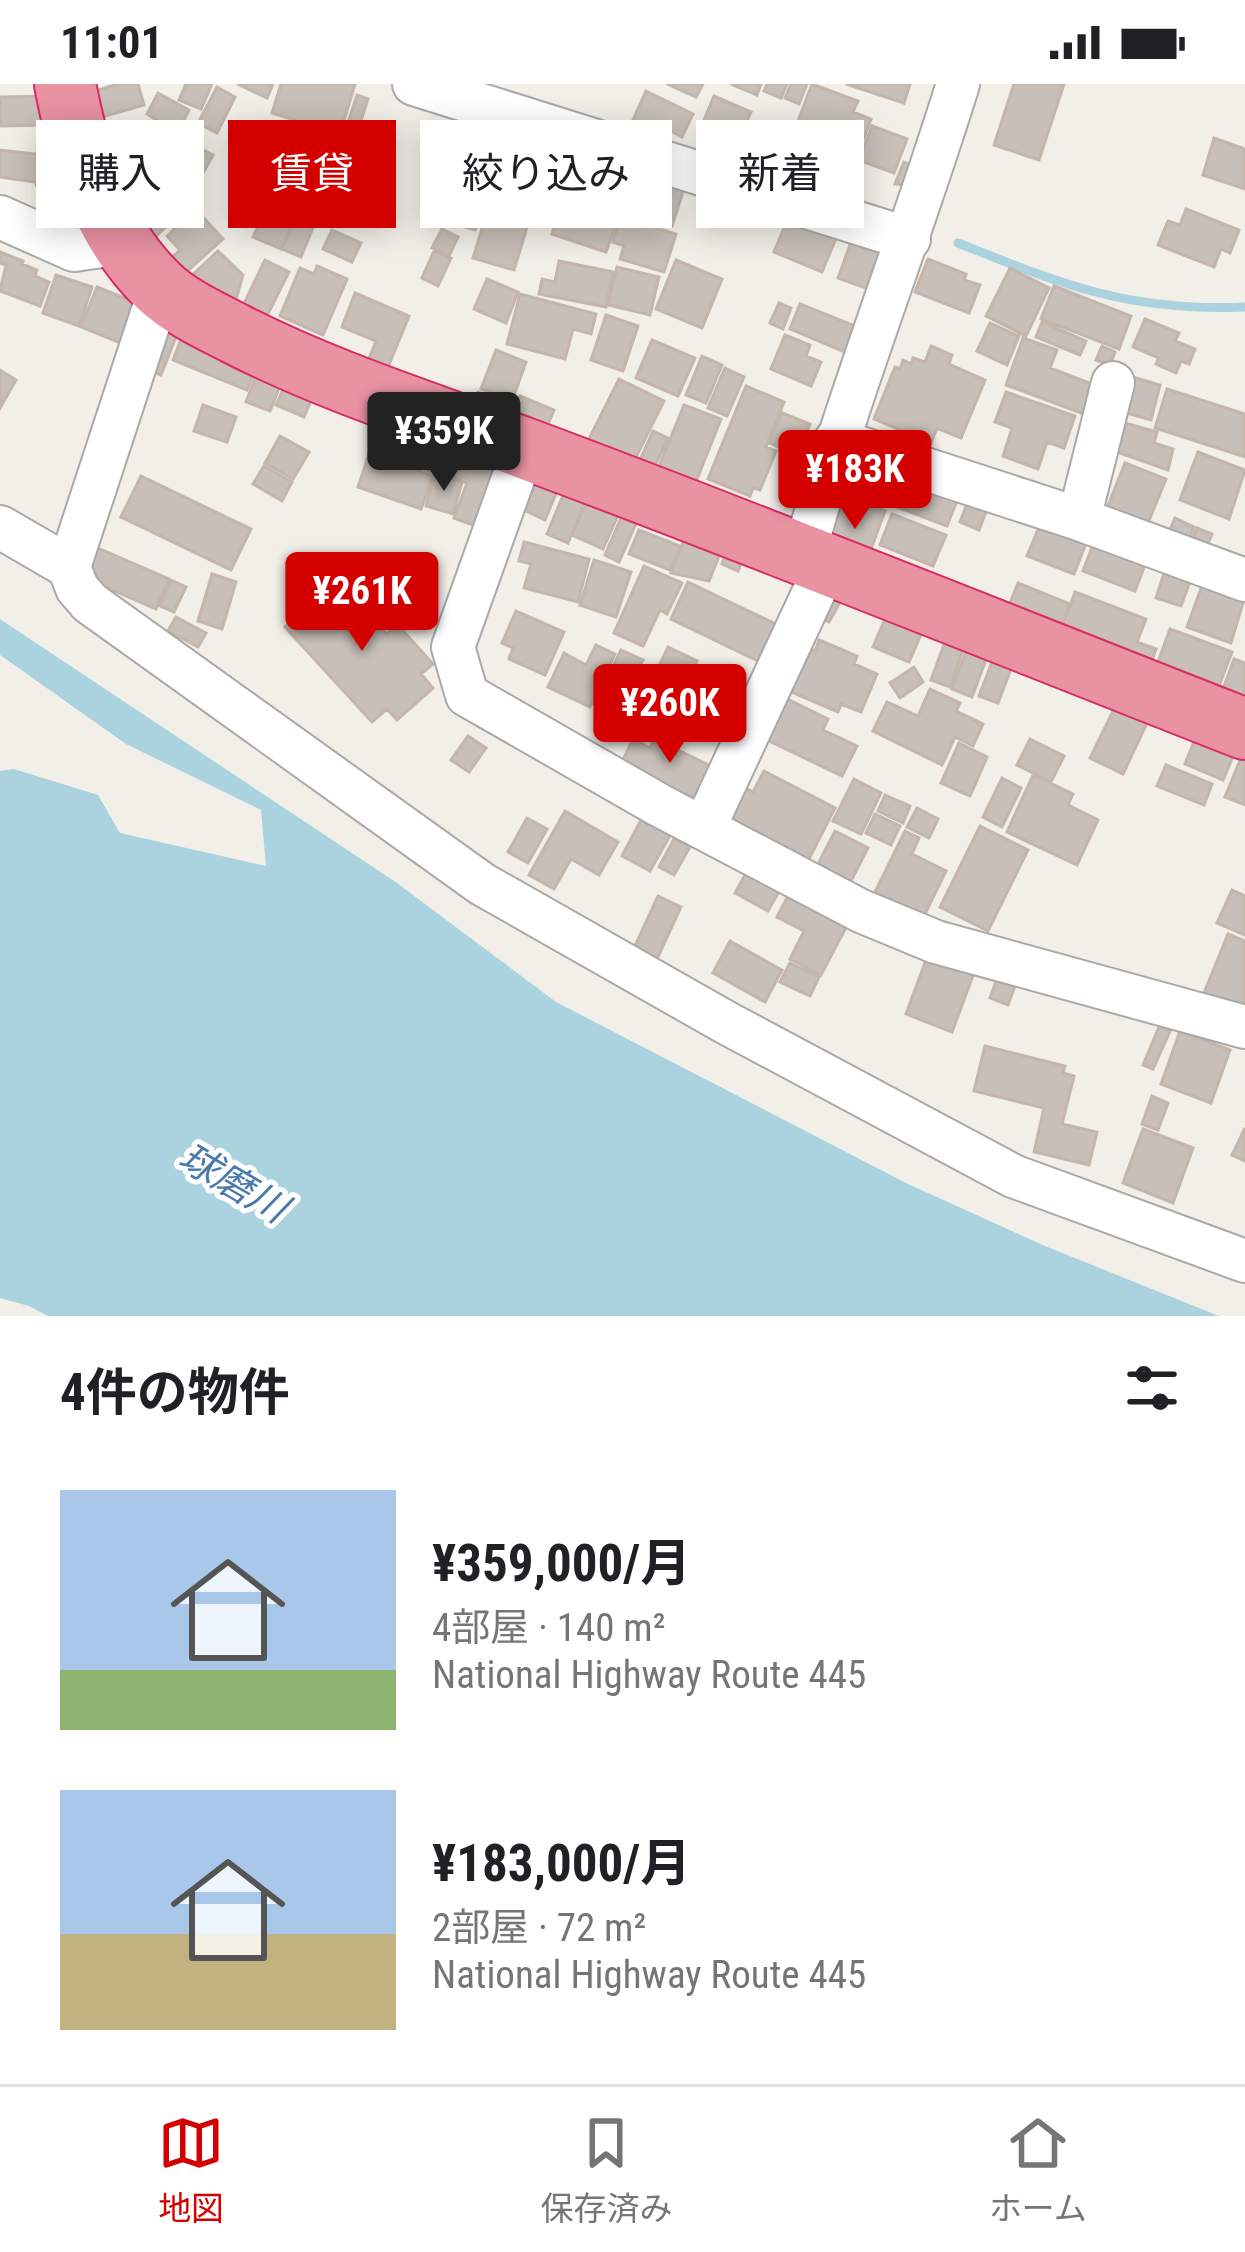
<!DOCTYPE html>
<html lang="ja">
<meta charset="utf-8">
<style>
body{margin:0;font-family:"Roboto Condensed","Noto Sans JP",sans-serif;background:#f6f6f6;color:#202124;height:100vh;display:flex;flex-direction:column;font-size:45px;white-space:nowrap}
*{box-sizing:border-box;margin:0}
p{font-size:39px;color:#757577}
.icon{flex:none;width:66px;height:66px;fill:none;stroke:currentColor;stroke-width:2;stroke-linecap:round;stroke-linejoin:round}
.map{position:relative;height:1232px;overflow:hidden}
.sheet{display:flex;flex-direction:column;background:#fff;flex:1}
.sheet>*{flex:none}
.guide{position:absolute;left:36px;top:36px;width:1173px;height:108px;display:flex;gap:24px}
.price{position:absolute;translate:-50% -102px;padding:0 27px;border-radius:12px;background:#d40000;color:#fff;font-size:39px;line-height:78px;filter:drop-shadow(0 3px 6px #0008)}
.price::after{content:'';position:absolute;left:50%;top:72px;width:36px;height:27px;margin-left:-18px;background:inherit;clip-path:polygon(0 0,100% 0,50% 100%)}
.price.active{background:#222;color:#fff}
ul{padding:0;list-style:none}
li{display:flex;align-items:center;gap:36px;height:300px;padding:0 60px}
li span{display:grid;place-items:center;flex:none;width:336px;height:240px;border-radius:0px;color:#555}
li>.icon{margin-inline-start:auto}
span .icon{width:144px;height:144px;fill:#fffc;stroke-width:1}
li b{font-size:51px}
h2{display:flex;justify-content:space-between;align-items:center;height:144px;padding:0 60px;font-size:51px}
.chip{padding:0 42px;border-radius:0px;background:#fff;box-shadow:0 6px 30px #0003;font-size:42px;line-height:108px}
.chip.active{background:#d40000;color:#fff}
.status{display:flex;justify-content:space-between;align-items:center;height:84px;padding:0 60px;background:#fff;direction:ltr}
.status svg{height:33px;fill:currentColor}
.dock{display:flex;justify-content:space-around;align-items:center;height:168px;border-top:3px solid #e0e0e0;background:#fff;font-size:33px;color:#757577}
.dock a{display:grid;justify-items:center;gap:6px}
.dock .active{color:#d40000}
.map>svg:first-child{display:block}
.water{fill:#aad3df}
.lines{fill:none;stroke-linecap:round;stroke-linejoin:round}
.stream{stroke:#aad3df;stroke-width:9}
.building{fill:#c7bfb8;stroke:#c4b6ab;stroke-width:3}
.minor-casing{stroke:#a9a9a9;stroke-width:46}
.highway-casing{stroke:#dc2a67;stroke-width:64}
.minor{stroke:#fff;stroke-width:42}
.highway{stroke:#e892a2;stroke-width:60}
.labels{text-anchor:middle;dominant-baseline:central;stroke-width:10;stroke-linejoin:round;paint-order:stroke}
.water-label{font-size:39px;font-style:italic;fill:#4a7aab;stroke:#fff}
</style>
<div class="status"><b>11:01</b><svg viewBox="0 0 49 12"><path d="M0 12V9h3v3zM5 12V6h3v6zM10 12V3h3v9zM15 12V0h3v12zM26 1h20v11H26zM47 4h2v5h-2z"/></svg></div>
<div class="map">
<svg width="1245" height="1232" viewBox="0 0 1245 1232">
<rect width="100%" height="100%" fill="#f2efe9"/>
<path class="water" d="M 0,535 L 397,799 L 556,918 L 908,1100 L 1045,1162 L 1219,1232 L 48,1232 L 29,1222 L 0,1214 L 0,687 L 14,685 L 98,711 L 120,749 L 266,782 L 261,726 L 126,660 L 0,571 Z"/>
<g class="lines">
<path class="stream" d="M 958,159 C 1063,201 1130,228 1245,223"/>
</g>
<path class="building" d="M 118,0 L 138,0 L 144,21 L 89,37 L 82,11 Z
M 186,0 L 212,0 L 201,25 L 179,16 Z
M 237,0 L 273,0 L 267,14 Z
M 281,0 L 355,0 L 335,66 L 309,58 L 314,42 L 272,29 Z
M 667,0 L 703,0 L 696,13 Z
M 731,0 L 761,0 L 757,11 Z
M 767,0 L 787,0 L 781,14 L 764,7 Z
M 791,0 L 807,0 L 799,20 L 785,14 Z
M 812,0 L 858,17 L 853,28 L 871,35 L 857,72 L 836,65 L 839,56 L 797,40 Z
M 846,0 L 910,0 L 904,19 Z
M 1014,0 L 1064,0 L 1039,76 L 994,61 Z
M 217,3 L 235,13 L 217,49 L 198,39 Z
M 646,7 L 693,30 L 682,53 L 657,40 L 649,56 L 628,47 Z
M 158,9 L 189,26 L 177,50 L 147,30 Z
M 357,11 L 368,15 L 351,67 L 340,63 Z
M 50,12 L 51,41 L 0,42 L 0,13 Z
M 714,12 L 751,28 L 736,62 L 700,46 Z
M 513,38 L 563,55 L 553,85 L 502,69 Z
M 752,41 L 788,56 L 769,101 L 733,85 Z
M 872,42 L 907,55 L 894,89 L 859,76 Z
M 458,51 L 501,66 L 491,95 L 448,80 Z
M 177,52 L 213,71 L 203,89 L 168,70 Z
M 1214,54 L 1245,65 L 1245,105 L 1203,91 Z
M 61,57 L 87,112 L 50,130 L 35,98 L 0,93 L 0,66 L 34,70 Z
M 575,61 L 627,76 L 616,115 L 564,100 Z
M 253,72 L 334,94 L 326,124 L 244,102 Z
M 507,73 L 557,89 L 543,136 L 529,132 L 531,126 L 494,115 Z
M 904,78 L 913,82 L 905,101 L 895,100 Z
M 637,79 L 687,95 L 672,142 L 622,126 Z
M 445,89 L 488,104 L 475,146 L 439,135 L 442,123 L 435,121 Z
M 158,94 L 186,124 L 153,155 L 126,123 Z
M 269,118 L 296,131 L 281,165 L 253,153 Z
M 560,123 L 615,142 L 606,168 L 552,150 Z
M 1186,125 L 1239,146 L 1230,169 L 1221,165 L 1214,183 L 1158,161 L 1168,137 L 1180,141 Z
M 487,128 L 528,140 L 514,186 L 473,174 Z
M 298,129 L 316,136 L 301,173 L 282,165 Z
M 789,132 L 837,152 L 822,188 L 774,168 Z
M 187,133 L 194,141 L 203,133 L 223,155 L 183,191 L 169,176 L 180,166 L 167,152 Z
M 620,133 L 676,150 L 664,188 L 620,175 L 624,162 L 613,158 Z
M 442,145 L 458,153 L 449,172 L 432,164 Z
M 332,146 L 361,159 L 352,178 L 323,165 Z
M 851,158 L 881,170 L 869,205 L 838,194 Z
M 218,167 L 243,191 L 231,233 L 187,196 Z
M 434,167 L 451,174 L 438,202 L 422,194 Z
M 0,168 L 23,177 L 22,180 L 37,186 L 35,192 L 49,198 L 40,222 L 0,207 L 6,181 L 0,179 Z
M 928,175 L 966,190 L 964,196 L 980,201 L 969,229 L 915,208 Z
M 265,176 L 289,188 L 261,244 L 238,232 Z
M 676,176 L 722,195 L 702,244 L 656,225 Z
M 559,177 L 613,188 L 606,223 L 539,210 L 542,195 L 555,198 Z
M 317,182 L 347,195 L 323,251 L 280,232 L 300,184 L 314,190 Z
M 617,183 L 659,193 L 650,231 L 608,221 Z
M 1010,184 L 1049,204 L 1026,252 L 986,232 Z
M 56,191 L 92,203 L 79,242 L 43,229 Z
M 487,195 L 518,208 L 506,239 L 474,225 Z
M 1054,202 L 1131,232 L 1119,265 L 1041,235 Z
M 97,203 L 139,220 L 123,260 L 81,243 Z
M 355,209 L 409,232 L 381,300 L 362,292 L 376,257 L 342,243 Z
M 520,210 L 596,230 L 591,250 L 573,245 L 565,275 L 507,260 Z
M 779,219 L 791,224 L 783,245 L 770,239 Z
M 800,220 L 855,242 L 845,268 L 790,245 Z
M 606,231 L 638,242 L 623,287 L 591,276 Z
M 164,234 L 181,240 L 161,291 L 144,284 Z
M 1145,235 L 1179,249 L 1175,257 L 1195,265 L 1189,280 L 1181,277 L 1176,289 L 1156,280 L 1159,274 L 1133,263 Z
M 1042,238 L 1086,257 L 1080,271 L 1036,253 Z
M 990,239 L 1019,252 L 1007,281 L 977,267 Z
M 185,245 L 259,276 L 247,306 L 173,276 Z
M 785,251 L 810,261 L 806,272 L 821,278 L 811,302 L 771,285 Z
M 1023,254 L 1057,266 L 1050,284 L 1102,304 L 1092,333 L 1006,301 Z
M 652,256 L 695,274 L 678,312 L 636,294 Z
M 931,262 L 952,271 L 949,280 L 985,296 L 961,354 L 937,344 L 931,359 L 874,335 L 895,283 L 900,285 L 903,276 L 911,280 L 913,274 L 925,278 Z
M 1102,262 L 1115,268 L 1110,281 L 1096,276 Z
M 496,266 L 526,278 L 512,317 L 481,305 Z
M 702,272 L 722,281 L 706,319 L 686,311 Z
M 262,277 L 286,286 L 270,327 L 246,318 Z
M 725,284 L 744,293 L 727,332 L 708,324 Z
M 0,286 L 16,296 L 0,324 Z
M 291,288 L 318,300 L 304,333 L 276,321 Z
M 1129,292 L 1160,301 L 1151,336 L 1119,327 Z
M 619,295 L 664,317 L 633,379 L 588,357 Z
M 746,302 L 784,318 L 766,363 L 776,367 L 760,406 L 753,404 L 750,412 L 708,395 Z
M 1167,305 L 1245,330 L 1245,373 L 1155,344 Z
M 478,308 L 512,322 L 503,345 L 469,331 Z
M 1006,308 L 1075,332 L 1064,364 L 1047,358 L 1038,385 L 1003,372 L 1012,344 L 995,338 Z
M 520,312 L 554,326 L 540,359 L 506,345 Z
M 203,321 L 236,333 L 227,358 L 194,347 Z
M 684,321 L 721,335 L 695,400 L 658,385 Z
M 782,329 L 810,340 L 797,370 L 769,359 Z
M 1125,339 L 1157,348 L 1154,359 L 1173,365 L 1168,386 L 1117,368 Z
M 653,347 L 668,354 L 655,382 L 640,376 Z
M 448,349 L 500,369 L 473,441 L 454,434 L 467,399 L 435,386 Z
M 280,352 L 309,368 L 293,395 L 265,379 Z
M 429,352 L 443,358 L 432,388 L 417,382 Z
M 372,361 L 416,377 L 414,385 L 433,392 L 421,425 L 358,403 Z
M 1198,368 L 1245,386 L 1229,435 L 1180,416 Z
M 860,374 L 902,390 L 890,422 L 848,407 Z
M 1125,379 L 1166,395 L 1146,444 L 1106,427 Z
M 264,382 L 292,398 L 282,417 L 253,400 Z
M 542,386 L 562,395 L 545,436 L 524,426 Z
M 435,390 L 462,398 L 453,430 L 426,422 Z
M 910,390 L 960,409 L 947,442 L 897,423 Z
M 141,392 L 251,445 L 231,486 L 121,433 Z
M 569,397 L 590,405 L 568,459 L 547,450 Z
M 592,406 L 623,420 L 603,465 L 572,451 Z
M 845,412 L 885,427 L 864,484 L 824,468 Z
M 969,415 L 988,423 L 979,446 L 960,438 Z
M 627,420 L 642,426 L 619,478 L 605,471 Z
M 892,430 L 946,451 L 933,482 L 880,461 Z
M 1175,434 L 1194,443 L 1183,468 L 1164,460 Z
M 1042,436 L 1088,454 L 1074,490 L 1027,472 Z
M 690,441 L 726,455 L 709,497 L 671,489 Z
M 1197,444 L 1212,450 L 1203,472 L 1188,465 Z
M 639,446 L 680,462 L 670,486 L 629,470 Z
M 732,456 L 748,463 L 738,487 L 722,480 Z
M 524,458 L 589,475 L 578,518 L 524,504 L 531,480 L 519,477 Z
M 1094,458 L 1146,478 L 1135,507 L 1083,487 Z
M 98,464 L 169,495 L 156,525 L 85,494 Z
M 594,476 L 631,488 L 616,533 L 580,521 Z
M 644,482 L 682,499 L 667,530 L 660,526 L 643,562 L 614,549 Z
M 1166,483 L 1192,492 L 1181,522 L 1156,514 Z
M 212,490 L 236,498 L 222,545 L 198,537 Z
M 337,495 L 387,550 L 398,541 L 433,580 L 421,590 L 433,604 L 397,636 L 387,625 L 372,638 L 285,543 Z
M 171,496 L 186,503 L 174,528 L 160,522 Z
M 1204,496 L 1245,512 L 1231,559 L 1187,543 Z
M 688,498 L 780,542 L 762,579 L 671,535 Z
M 1018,499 L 1070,520 L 1055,558 L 1003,537 Z
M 848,504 L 829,538 L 812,529 Z
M 1075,508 L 1146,535 L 1137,558 L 1156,565 L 1146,593 L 1056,560 Z
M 890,523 L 926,539 L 909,578 L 873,563 Z
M 516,527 L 564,548 L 545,591 L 509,575 L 513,564 L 502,559 Z
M 176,533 L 206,549 L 198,563 L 168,547 Z
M 1170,545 L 1232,568 L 1212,620 L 1151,597 Z
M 949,547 L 967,554 L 950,603 L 931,596 Z
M 819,556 L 857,572 L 854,580 L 877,590 L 861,628 L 841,620 L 838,628 L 782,604 L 800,561 L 815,567 Z
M 596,561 L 615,570 L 590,623 L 548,603 L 564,569 L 586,581 Z
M 968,562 L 988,570 L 972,613 L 952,605 Z
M 668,563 L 697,577 L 692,587 L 714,598 L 704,619 L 653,595 Z
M 997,565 L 1016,572 L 998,619 L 979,612 Z
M 621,566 L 643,576 L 637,587 L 645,590 L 624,634 L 595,620 Z
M 1234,575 L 1245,579 L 1245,630 L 1218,619 Z
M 914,583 L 923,598 L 900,614 L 890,599 Z
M 646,603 L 669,616 L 650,651 L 627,639 Z
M 930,605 L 960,619 L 956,627 L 983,640 L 973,662 L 955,653 L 942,681 L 873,647 L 887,618 L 918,632 Z
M 781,612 L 828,635 L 823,646 L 857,662 L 842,692 L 761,653 Z
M 1116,621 L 1148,637 L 1123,690 L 1090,674 Z
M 1201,640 L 1240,656 L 1223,696 L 1185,680 Z
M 661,641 L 680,650 L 674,664 L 717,685 L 699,721 L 620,682 L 633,655 L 650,664 Z
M 468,652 L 486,664 L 469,688 L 451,676 Z
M 1030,655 L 1064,672 L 1051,698 L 1017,681 Z
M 959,659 L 987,673 L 970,712 L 941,699 Z
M 1245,664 L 1245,721 L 1225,713 Z
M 1166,681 L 1212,700 L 1204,721 L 1157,702 Z
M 764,687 L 835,724 L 808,777 L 725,734 L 742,702 L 753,708 Z
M 1033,691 L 1073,710 L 1068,721 L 1098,736 L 1077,781 L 1007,748 Z
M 1002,694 L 1021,704 L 1002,743 L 983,733 Z
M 854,695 L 881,709 L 861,750 L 833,737 Z
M 885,711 L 910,722 L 903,739 L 878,727 Z
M 917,724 L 938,735 L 929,754 L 907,743 Z
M 565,727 L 618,758 L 599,791 L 571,775 L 554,805 L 529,791 Z
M 875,730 L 900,742 L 891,761 L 866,749 Z
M 643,732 L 672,748 L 650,787 L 622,772 Z
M 527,734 L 547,745 L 528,779 L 508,768 Z
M 980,742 L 1028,766 L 988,847 L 940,823 Z
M 835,747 L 868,764 L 850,799 L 817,782 Z
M 905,747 L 919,754 L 912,770 L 946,787 L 924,832 L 875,808 Z
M 674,755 L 690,763 L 674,791 L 659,783 Z
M 750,782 L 783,800 L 768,827 L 735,809 Z
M 791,806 L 850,836 L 821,891 L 790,875 L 804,847 L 777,833 Z
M 1232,806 L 1245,812 L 1245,851 L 1217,839 Z
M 658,812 L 681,823 L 657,875 L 634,864 Z
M 1228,850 L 1245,857 L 1245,918 L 1240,930 L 1202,914 Z
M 730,857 L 782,886 L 765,918 L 713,889 Z
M 929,868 L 975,886 L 952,948 L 906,930 Z
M 790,879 L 819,893 L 810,912 L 780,898 Z
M 998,892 L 1016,899 L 1008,921 L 990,914 Z
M 1159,943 L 1170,947 L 1153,985 L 1143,981 Z
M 1180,947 L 1230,966 L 1211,1019 L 1161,1000 Z
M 985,962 L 1065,982 L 1063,989 L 1074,992 L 1062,1040 L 1097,1048 L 1089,1081 L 1034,1068 L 1044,1024 L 974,1007 Z
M 1152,1012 L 1168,1019 L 1158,1046 L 1142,1040 Z
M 1245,1044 L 1245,1077 L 1232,1071 Z
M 1143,1045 L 1193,1064 L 1173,1119 L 1123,1099 Z"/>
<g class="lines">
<g class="minor-casing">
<path id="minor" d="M 414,0 L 909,155
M 0,133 L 74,166 L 123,159
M 836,356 L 1079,435 L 1245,496
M 524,364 L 453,563 L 467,611 L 659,721 L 861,827 L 936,858 L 1245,943
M 1079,435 L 1113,299
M 0,443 L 69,483 L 160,205
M 804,470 C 848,311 909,158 958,0
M 69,483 L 77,504 L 90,519 L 482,800 L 725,938 L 1013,1092 L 1245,1177
M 705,742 L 826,482"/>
</g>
<g class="highway-casing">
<path id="highway" d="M 65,0 C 79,74 103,149 159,203 C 180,223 211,237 236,250 C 328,297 427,328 524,364 C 766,454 1005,551 1245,645"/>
</g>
<use href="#minor" class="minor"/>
<use href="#highway" class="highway"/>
</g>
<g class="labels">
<g class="water-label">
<text transform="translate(233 1099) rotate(30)">球磨川</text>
</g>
</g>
</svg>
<b class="price active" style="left:444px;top:410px">¥359K</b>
<b class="price" style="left:855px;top:448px">¥183K</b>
<b class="price" style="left:362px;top:570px">¥261K</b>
<b class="price" style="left:670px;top:682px">¥260K</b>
<div class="guide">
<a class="chip">購入</a>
<a class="chip active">賃貸</a>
<a class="chip">絞り込み</a>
<a class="chip">新着</a>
</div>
</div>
<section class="sheet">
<h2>4件の物件<svg class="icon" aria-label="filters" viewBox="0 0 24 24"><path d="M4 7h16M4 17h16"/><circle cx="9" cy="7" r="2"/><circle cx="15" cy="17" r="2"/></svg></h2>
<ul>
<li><span style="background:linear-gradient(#a9c7e8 75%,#8fb573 0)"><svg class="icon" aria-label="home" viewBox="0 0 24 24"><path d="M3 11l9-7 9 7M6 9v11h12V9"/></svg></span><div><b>¥359,000/月</b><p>4部屋 · 140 m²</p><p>National Highway Route 445</p></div></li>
<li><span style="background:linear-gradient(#a9c7e8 60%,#c2b280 0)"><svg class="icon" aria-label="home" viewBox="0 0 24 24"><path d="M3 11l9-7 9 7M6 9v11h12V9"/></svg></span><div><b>¥183,000/月</b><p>2部屋 · 72 m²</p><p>National Highway Route 445</p></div></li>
</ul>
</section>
<nav class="dock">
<a class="active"><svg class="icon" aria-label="map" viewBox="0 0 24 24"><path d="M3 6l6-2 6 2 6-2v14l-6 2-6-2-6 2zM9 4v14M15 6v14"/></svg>地図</a>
<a><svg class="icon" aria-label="saved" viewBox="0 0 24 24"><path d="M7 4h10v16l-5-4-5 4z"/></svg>保存済み</a>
<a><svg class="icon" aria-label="home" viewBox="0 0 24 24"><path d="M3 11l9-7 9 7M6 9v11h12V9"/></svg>ホーム</a>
</nav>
